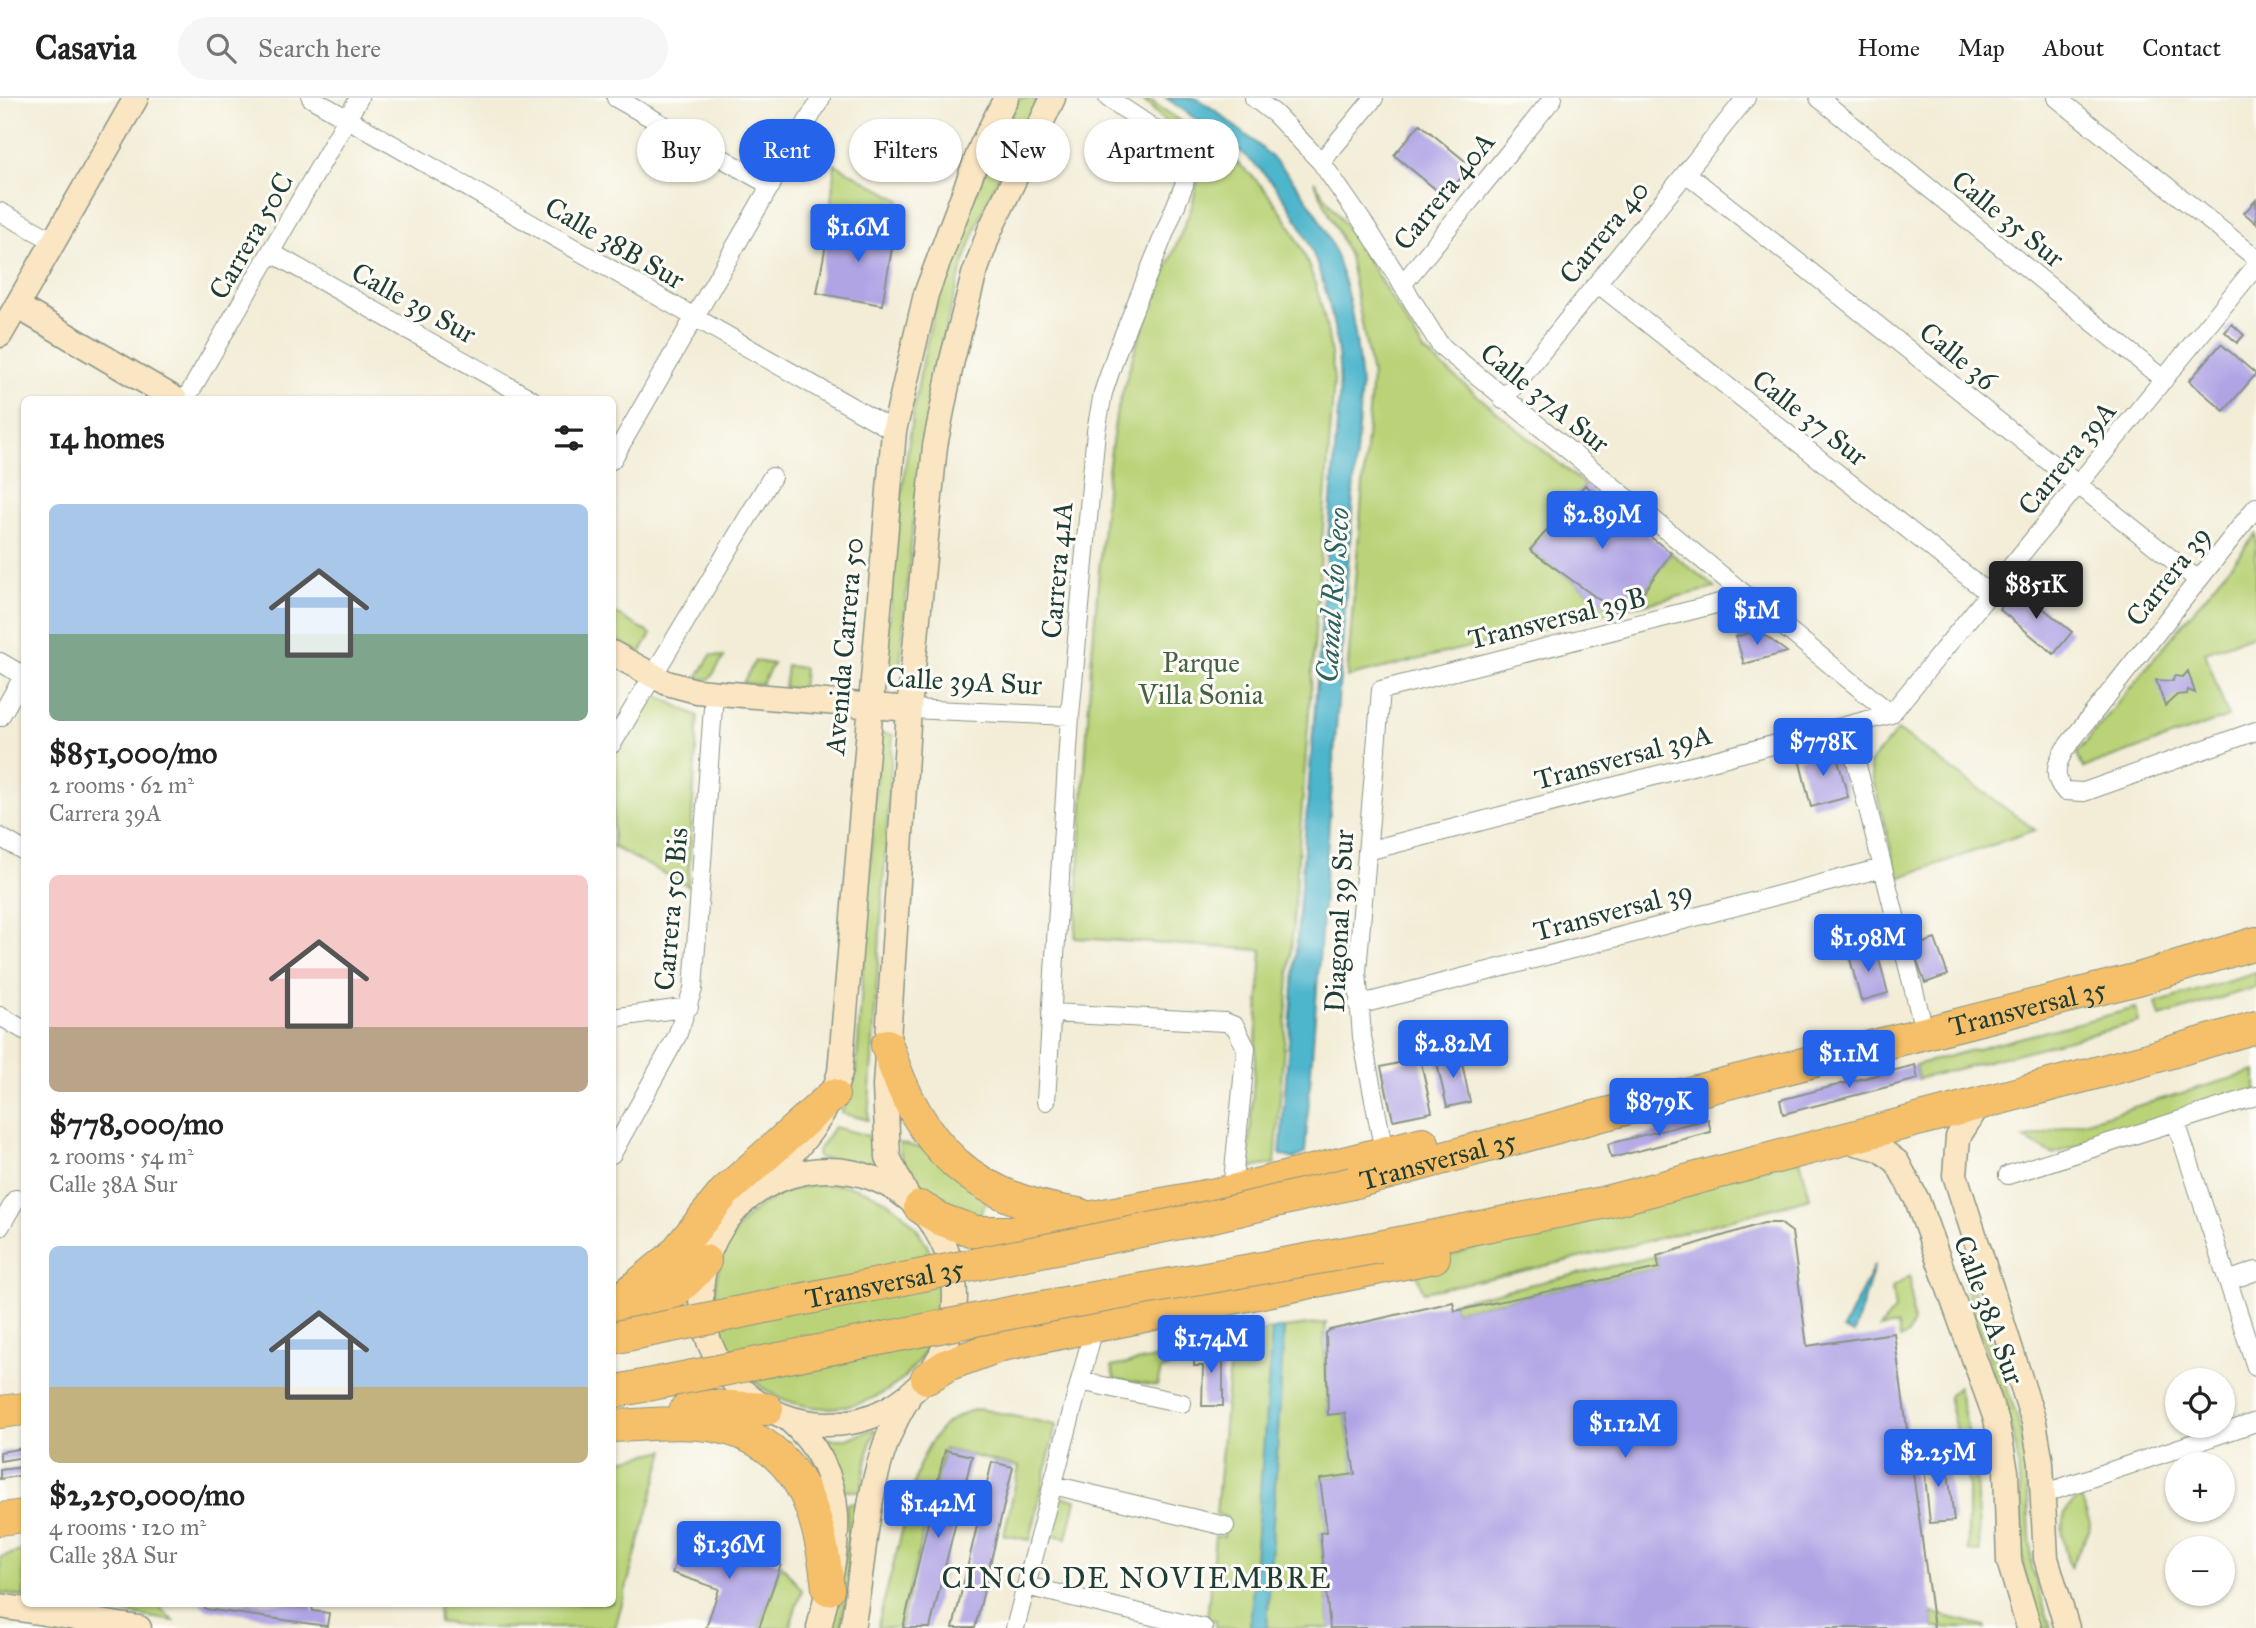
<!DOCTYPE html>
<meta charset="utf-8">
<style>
body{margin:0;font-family:"IM FELL Great Primer",serif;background:#f6f6f6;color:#222;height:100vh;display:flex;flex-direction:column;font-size:26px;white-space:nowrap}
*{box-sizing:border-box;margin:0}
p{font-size:23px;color:#767676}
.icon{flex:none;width:38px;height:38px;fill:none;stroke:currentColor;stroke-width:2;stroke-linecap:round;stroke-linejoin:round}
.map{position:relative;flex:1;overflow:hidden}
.details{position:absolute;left:21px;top:298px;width:595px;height:1211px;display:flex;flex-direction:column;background:#fff;border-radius:10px;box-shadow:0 2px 5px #0004}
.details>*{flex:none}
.hud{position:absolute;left:637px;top:21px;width:665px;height:63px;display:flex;gap:14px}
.fabs{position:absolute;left:2165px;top:1270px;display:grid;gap:14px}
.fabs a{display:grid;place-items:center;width:70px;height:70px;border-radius:50%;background:#fff;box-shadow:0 2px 5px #0004;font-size:35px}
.price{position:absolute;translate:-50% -60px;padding:0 16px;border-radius:7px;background:#2563eb;color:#fff;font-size:23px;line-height:46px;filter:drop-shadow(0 2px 4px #0008)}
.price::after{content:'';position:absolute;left:50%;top:42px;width:21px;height:16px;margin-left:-10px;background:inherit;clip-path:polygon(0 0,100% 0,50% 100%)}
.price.selected{background:#222;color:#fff}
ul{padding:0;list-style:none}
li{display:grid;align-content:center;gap:14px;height:371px;padding:0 28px}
li span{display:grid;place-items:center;height:217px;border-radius:10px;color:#555}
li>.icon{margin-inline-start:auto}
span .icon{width:126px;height:126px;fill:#fffc;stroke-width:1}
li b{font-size:30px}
h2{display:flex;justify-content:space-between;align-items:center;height:84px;padding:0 28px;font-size:30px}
.pill{padding:0 24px;border-radius:32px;background:#fff;box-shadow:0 2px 5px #0004;font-size:24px;line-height:63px}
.pill.selected{background:#2563eb;color:#fff}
header{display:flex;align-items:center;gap:42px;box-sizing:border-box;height:98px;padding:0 35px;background:#fff;border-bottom:2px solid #e0e0e0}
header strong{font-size:33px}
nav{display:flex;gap:38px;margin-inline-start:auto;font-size:24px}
.search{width:490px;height:63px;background:#f6f6f6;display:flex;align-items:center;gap:18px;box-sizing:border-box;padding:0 24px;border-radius:38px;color:#767676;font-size:26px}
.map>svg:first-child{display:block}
.green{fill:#bad378;stroke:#6c8856;stroke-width:2}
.water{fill:#4eb5cc;stroke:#367980;stroke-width:2}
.building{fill:#b0a4e5}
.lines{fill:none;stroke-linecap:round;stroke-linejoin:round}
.street-casing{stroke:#899586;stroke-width:20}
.secondary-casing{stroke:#899586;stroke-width:27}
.highway-casing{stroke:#899586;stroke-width:34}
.street{stroke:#fff;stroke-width:18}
.secondary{stroke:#fbe6c4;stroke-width:24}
.highway{stroke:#f6c06b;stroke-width:32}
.highway-bridge-casing{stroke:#899586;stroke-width:34;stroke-linecap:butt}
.highway-bridge{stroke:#f6c06b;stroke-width:32}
.labels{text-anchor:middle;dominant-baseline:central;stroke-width:6;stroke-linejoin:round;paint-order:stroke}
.street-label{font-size:28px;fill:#1f3d34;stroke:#fdfcf7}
.park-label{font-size:28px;fill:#466245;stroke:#fdfcf7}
.water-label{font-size:30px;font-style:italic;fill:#2d6162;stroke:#fdfcf7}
.neighbourhood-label{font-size:30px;letter-spacing:2px;fill:#1f3d34;stroke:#fdfcf7}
</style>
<header>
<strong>Casavia</strong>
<div class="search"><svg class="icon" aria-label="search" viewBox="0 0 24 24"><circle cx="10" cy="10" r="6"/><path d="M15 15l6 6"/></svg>Search here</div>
<nav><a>Home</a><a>Map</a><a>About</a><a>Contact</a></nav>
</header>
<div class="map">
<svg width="2256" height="1530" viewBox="0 0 2256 1530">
<rect width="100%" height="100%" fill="#fdfcf7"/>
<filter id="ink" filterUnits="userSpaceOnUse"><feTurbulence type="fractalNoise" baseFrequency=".0143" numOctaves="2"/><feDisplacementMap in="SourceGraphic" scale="14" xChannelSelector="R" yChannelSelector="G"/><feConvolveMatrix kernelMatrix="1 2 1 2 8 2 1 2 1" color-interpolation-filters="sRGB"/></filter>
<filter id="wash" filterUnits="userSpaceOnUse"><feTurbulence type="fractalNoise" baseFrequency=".00686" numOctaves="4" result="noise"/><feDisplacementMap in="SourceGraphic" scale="28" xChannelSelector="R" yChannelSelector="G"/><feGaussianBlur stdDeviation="1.57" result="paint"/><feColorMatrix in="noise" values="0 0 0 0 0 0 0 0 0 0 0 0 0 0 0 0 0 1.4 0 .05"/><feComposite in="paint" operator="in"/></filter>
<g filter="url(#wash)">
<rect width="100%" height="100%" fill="#f3edd7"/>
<path class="green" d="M 1020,0 L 1038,0 C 1009,54 980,112 962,171 C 922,300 911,436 900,570 L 885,570 C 896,445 905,323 937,202 C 956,132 988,64 1020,0 Z
M 1141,0 L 1147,0 C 1182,25 1220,48 1251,77 C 1305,130 1328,210 1334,283 L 1275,1066 L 1248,1070 L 1262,852 L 1075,840 L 1091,567 L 1107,380 L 1116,317 L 1136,248 L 1192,108 L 1198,81 L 1193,50 Z
M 835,66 L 900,102 L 896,128 L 862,122 L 858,141 L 828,135 Z
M 1314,83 L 1354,140 L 1424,253 L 1585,387 L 1530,452 L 1615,513 L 1347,579 L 1372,278 L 1349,158 Z
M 2256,436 L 2256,536 L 2205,554 L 2228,619 L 2083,670 L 2077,655 Z
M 1671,455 L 1716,490 L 1633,509 Z
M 613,514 L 651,536 L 640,555 L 613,539 Z
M 711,557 L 724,559 L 710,581 L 697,580 Z
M 755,563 L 773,566 L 761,587 L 743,585 Z
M 787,568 L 804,570 L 802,591 L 784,590 Z
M 652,595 L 698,618 L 688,788 L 613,749 L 613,661 Z
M 1898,632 L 2035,732 L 1898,780 L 1869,666 Z
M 879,635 L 893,637 L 868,1022 L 841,1015 L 856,977 Z
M 2256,875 L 2256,889 L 2160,919 L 2156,905 Z
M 2136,910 L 2139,924 L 1918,981 L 1915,967 Z
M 2256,973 L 2256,992 L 2052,1056 L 2025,1041 Z
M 834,1029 L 869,1038 L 878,1070 L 848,1062 L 818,1060 L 817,1054 Z
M 899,1045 L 929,1052 L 988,1100 L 976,1126 C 939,1107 903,1091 899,1045 Z
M 1800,1061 L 1810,1100 C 1682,1136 1554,1168 1423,1194 L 1414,1168 L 1596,1114 Z
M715 1198a112 112 0 1 1 224 0a112 112 0 1 1-224 0Z
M 1657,1158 L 1659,1170 L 1455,1213 L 1453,1204 Z
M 1910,1178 L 1913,1224 L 1908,1237 L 1900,1241 L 1898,1227 L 1880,1230 L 1895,1212 L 1892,1190 Z
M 1969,1179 L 2018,1322 L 2026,1368 L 2032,1471 L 2051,1530 L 2042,1530 L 2024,1473 L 2018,1364 L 2013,1335 L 1963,1181 Z
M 1326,1225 L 1324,1242 L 1328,1316 L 1345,1315 L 1355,1376 L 1320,1381 L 1327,1434 L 1320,1435 L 1330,1530 L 1267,1530 L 1284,1230 Z
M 1272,1232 L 1250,1530 L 1215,1530 L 1216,1522 L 1207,1521 L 1215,1438 L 1224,1439 L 1226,1419 L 1216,1416 L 1232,1239 Z
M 1185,1254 L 1184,1265 L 1161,1272 L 1157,1288 L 1115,1281 L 1111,1269 Z
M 1958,1289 L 1975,1364 L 1980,1454 L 1968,1453 L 1968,1384 L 1948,1298 Z
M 980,1311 L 1056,1327 L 1030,1442 L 1004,1437 L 1019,1369 L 944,1351 L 900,1530 L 877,1530 L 919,1368 C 931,1338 947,1316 980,1311 Z
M 874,1331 L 876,1333 L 870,1346 L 861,1393 L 845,1393 L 836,1363 L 824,1341 L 847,1341 Z
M 665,1352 L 615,1530 L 482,1530 L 439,1524 L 438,1505 L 612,1505 L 613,1364 Z
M 1059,1398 L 1076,1402 L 1067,1440 L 1048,1436 Z
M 2081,1400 L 2091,1429 L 2070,1470 C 2063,1447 2053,1412 2081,1400 Z
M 859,1405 L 841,1530 L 831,1530 L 848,1437 L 846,1406 Z
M 24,1452 L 24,1499 L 0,1495 L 0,1459 Z
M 781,1466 L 802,1492 L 789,1530 L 759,1530 Z
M 62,1505 L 155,1505 L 174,1523 Z
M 1932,1515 L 1985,1528 L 1986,1530 L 1934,1530 Z"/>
<path class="water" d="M 1166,0 C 1175,0 1189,0 1197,1 C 1212,8 1227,23 1241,33 C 1330,100 1353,182 1361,289 L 1305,1055 L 1294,1061 L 1280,1057 L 1339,300 C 1343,237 1319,148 1281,96 C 1253,56 1205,28 1166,0 Z
M 1875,1166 L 1854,1236 L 1843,1231 Z
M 1284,1230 L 1267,1530 L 1250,1530 L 1272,1232 Z"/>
<g id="blocks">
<path class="building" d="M 1420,26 L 1471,68 L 1445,99 L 1394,57 Z
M 2256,102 L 2256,125 L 2244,115 Z
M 861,122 L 896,128 L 882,207 L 817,195 L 828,135 L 858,141 Z
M 2232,226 L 2244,237 L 2237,245 L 2225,234 Z
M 2221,246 L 2256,276 L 2224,313 L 2189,283 Z
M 1585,387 L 1671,455 L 1633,509 L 1615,513 L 1530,452 Z
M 2017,489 L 2072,534 L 2054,556 L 1999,511 Z
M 1758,532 L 1787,554 L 1744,566 L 1736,539 Z
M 2188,573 L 2195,595 L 2188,592 L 2187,596 L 2177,597 L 2165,608 L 2156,582 L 2173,583 L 2174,578 L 2183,579 Z
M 1835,651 L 1848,699 L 1811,709 L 1799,661 Z
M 1935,841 L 1948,877 L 1925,885 L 1912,849 Z
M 1876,850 L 1888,895 L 1861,903 L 1849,857 Z
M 1460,955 L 1470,1004 L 1447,1009 L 1436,961 Z
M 1420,960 L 1432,1014 L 1393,1022 L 1381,969 Z
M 1915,967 L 1918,981 L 1783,1016 L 1780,1002 Z
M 1708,1021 L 1711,1034 L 1611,1060 L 1608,1046 Z
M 1764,1125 L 1780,1125 L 1792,1134 L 1807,1248 L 1894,1235 L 1934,1530 L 1330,1530 L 1320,1435 L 1327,1434 L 1320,1381 L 1355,1376 L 1345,1315 L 1328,1317 L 1326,1235 L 1330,1232 L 1453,1204 L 1455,1213 L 1659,1170 L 1657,1158 Z
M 1195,1250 L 1223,1250 L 1223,1308 L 1202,1308 L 1203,1268 L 1194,1268 Z
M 24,1350 L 24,1359 L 0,1363 L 0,1354 Z
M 945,1352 L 972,1358 L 930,1530 L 903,1530 Z
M 1946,1356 L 1954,1423 L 1930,1425 L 1923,1359 Z
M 992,1364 L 1013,1369 L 975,1530 L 953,1530 Z
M 24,1369 L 24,1377 L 0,1381 L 0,1372 Z
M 687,1434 L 781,1466 L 759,1530 L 706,1530 L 719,1491 L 672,1475 Z
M 199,1505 L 311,1505 L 313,1513 L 329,1515 L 327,1528 L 206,1511 Z"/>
</g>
</g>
<g filter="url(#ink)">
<use href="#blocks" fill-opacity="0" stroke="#899586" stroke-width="2"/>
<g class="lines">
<g class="street-casing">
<path id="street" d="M 311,0 L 894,333
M 616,0 L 771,88
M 1254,0 L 1275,16 L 1321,64 L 1369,133 L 1440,247 L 1891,616
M 1819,0 L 2164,282
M 2057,0 L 2256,160
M 1321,64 L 1374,0
M 1686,75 L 2198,482
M 0,114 L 54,143
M 272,155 L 531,301
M 1597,185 L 1991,497
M 1402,187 L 1553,0
M 186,301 L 359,0
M 1503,302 L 1746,0
M 612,362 L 821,0
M 2256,409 L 2065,651 C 2056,666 2052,679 2065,693 L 2084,694 L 2256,633
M 0,564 L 24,578
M 909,611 L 1070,618
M 1891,616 L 2256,168
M 0,619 L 24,577
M 1847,628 L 1925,936
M 612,646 L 772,379
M 0,739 L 24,753
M 1367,753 L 1891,616
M 1358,907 L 1882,770
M 1051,915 L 1225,924 L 1235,928 L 1246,950 L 1232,1093
M 0,918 L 24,932
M 612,920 L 689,909
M 1046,1003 L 1070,618 L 1096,333 L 1103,295 L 1117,253 L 1184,87 L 1188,66 L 1177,46 L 1108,0
M 2176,1024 L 2256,1269
M 1384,1054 L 1362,939 L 1357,873 L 1381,592 L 1747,498
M 612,1056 L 677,938 L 693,891 L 714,595
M 2008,1077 L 2256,998
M 0,1129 L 16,1101
M 2228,1183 L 2256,1173
M 1080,1283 L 1182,1305
M 1053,1387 L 1225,1428
M 2043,1396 L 2256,1324
M 1026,1488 L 1203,1530
M 1015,1530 L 1095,1226"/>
</g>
<g class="secondary-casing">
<path id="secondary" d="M 17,208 L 175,301
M 0,237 L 136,0
M 612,555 L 667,585 L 696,593 L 909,611
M 1979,1006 L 1958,1039 L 1955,1077 L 2034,1324 L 2041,1365 L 2046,1460 L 2067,1530
M 1844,1042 L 1880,1051 L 1897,1064 L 1917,1102 L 1996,1321 L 2006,1373 L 2009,1463 L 2029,1530
M701 1199a127 127 0 1 1 254 0a127 127 0 1 1-254 0Z
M 758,1092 C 791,1057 828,1022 840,974 L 894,333 L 926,196 L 982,47 L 1006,0
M 906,1096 L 888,1059 L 885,988 L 909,611 L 935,348 L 952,262 L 974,177 L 990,132 L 1053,0
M 786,1319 C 856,1379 838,1451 819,1530
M 0,1508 L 139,1530
M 852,1530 C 867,1453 864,1370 907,1302"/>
</g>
<g class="highway-casing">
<g id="highway">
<path d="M 887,947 C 918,1048 972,1102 1079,1116"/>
<path id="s1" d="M 1352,1085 L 1594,1019 L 2138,881 L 2256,845"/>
<path d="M 920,1109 L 942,1122 L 976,1134 L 1013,1134 L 1232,1093 L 1423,1045"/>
<path d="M 1379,1149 L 1602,1105 L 2141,963 L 2256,929"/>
<path d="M 612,1208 L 672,1159 L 724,1095 L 833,997"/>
<path d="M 612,1221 C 654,1214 679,1194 705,1163"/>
<path d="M 927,1280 L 947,1267 L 1002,1247 L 1434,1159"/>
<path d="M 686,1311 L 712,1308 L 767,1311"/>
<path d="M 0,1314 L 24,1311"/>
<path d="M 612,1328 C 648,1327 686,1322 720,1329 C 802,1346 821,1420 828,1491"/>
<path d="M 0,1421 L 24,1418"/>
</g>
</g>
<use href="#street" class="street"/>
<use href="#secondary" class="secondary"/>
<use href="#highway" class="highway"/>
<g class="highway-bridge-casing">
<g id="highway-bridge">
<path id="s2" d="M 612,1240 L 1209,1119 L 1352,1085"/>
<path d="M 612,1294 L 1020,1213 L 1379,1149"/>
</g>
</g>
<use href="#highway-bridge" class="highway-bridge"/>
</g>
</g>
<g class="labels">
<g class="street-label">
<text transform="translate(1444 93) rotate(-51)">Carrera 40A</text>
<text transform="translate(2008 121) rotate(39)">Calle 35 Sur</text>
<text transform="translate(1604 134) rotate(-51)">Carrera 40</text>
<text transform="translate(251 138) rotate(-60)">Carrera 50C</text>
<text transform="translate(615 145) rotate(30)">Calle 38B Sur</text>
<text transform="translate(414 205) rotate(29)">Calle 39 Sur</text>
<text transform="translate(1958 258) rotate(39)">Calle 36</text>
<text transform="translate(1545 300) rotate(39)">Calle 37A Sur</text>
<text transform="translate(1810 320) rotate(38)">Calle 37 Sur</text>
<text transform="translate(2067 360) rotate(-51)">Carrera 39A</text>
<text transform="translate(1057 472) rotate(-85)">Carrera 41A</text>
<text transform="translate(2168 478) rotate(-52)">Carrera 39</text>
<text transform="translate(1557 520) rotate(-14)">Transversal 39B</text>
<text transform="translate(844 548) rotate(-85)">Avenida Carrera 50</text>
<text transform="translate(964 583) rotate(3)">Calle 39A Sur</text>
<text transform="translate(1623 659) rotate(-15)">Transversal 39A</text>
<text transform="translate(671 811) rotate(-85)">Carrera 50 Bis</text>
<text transform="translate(1613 813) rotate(-15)">Transversal 39</text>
<text transform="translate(1339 823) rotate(-87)">Diagonal 39 Sur</text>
<text stroke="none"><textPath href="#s1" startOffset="698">Transversal 35</textPath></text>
<text stroke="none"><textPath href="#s1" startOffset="89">Transversal 35</textPath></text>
<text stroke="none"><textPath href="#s2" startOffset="278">Transversal 35</textPath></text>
<text transform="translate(1989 1212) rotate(70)">Calle 38A Sur</text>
</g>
<g class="park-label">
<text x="1201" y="564">Parque<tspan x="1201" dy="32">Villa Sonia</tspan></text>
</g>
<g class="water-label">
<text transform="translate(1333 497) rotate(-86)">Canal Río Seco</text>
</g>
<g class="neighbourhood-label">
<text x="1137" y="1480">CINCO DE NOVIEMBRE</text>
</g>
</g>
</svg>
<div class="fabs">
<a><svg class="icon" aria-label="locate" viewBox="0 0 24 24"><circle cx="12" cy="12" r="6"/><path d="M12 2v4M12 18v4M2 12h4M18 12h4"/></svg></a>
<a>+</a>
<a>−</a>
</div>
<b class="price" style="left:858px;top:166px">$1.6M</b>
<b class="price" style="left:1602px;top:453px">$2.89M</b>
<b class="price selected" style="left:2036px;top:523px">$851K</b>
<b class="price" style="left:1757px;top:549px">$1M</b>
<b class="price" style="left:1823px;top:680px">$778K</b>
<b class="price" style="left:1868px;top:876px">$1.98M</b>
<b class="price" style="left:1453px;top:982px">$2.82M</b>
<b class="price" style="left:1849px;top:992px">$1.1M</b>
<b class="price" style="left:1659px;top:1040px">$879K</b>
<b class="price" style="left:1211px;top:1277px">$1.74M</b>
<b class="price" style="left:1625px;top:1362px">$1.12M</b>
<b class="price" style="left:1938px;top:1391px">$2.25M</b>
<b class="price" style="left:938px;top:1442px">$1.42M</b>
<b class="price" style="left:729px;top:1483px">$1.36M</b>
<div class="hud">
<a class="pill">Buy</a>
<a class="pill selected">Rent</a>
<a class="pill">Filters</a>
<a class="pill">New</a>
<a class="pill">Apartment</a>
</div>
<section class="details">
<h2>14 homes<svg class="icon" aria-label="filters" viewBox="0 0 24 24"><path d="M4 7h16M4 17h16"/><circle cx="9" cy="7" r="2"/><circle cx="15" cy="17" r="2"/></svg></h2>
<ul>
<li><span style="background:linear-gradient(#a9c7e8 60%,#7fa58c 0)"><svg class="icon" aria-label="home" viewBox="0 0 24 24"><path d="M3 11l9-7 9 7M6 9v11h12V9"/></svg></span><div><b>$851,000/mo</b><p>2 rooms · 62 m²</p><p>Carrera 39A</p></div></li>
<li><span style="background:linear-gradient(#f6c9c9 70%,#b9a48a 0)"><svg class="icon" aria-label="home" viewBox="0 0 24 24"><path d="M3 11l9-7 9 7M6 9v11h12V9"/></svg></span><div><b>$778,000/mo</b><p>2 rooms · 54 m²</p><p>Calle 38A Sur</p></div></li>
<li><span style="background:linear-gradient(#a9c7e8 65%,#c2b280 0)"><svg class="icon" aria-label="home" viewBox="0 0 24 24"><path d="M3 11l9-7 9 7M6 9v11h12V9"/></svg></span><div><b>$2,250,000/mo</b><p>4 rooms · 120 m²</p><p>Calle 38A Sur</p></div></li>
</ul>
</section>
</div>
